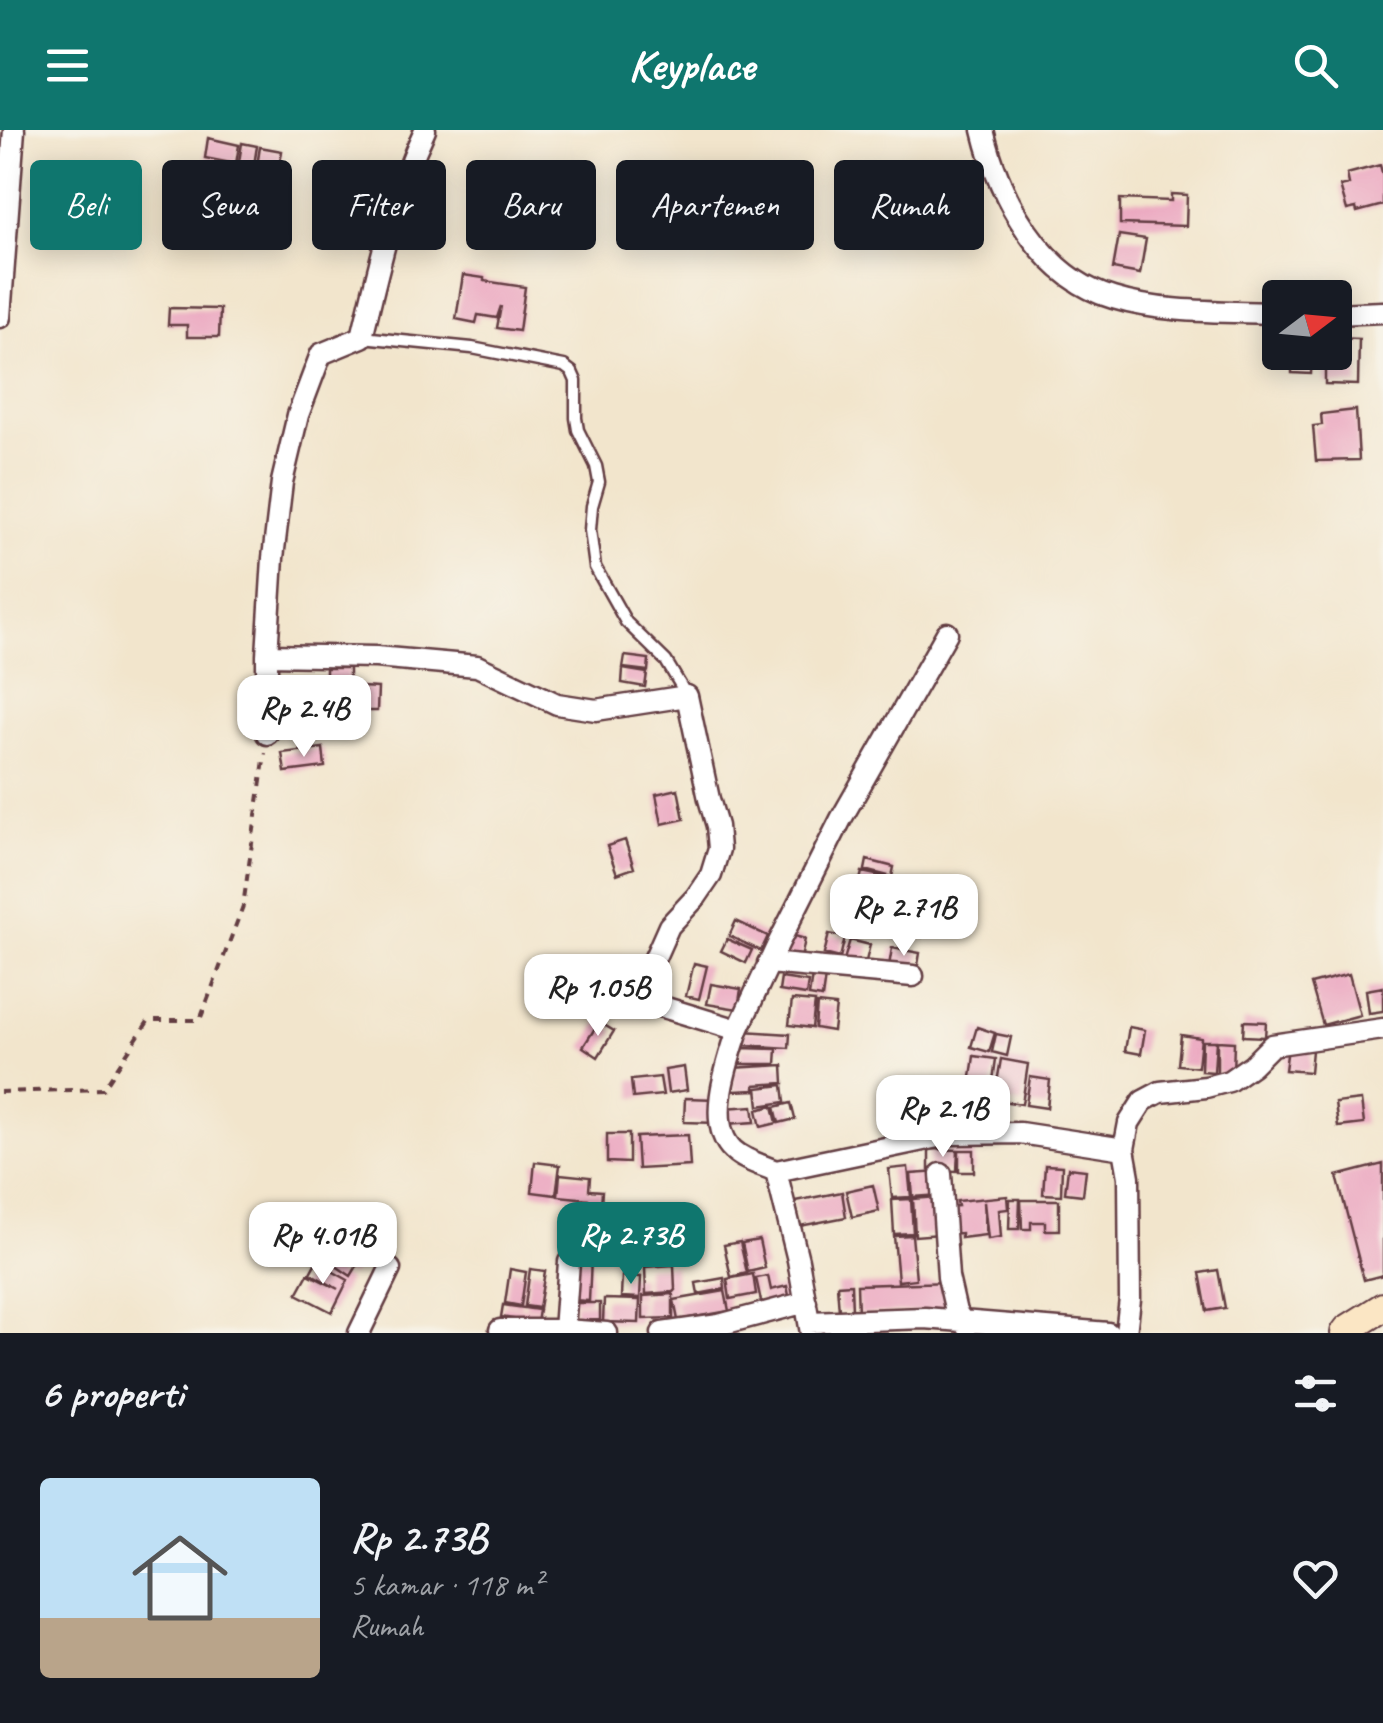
<!DOCTYPE html>
<html lang="id">
<meta charset="utf-8">
<style>
body{margin:0;font-family:Caveat,sans-serif;background:#242831;color:#f1f3f6;height:100vh;display:flex;flex-direction:column;font-size:38px;white-space:nowrap}
*{box-sizing:border-box;margin:0}
p{font-size:32px;color:#9ea1a6}
.icon{flex:none;width:55px;height:55px;fill:none;stroke:currentColor;stroke-width:2;stroke-linecap:round;stroke-linejoin:round}
.map{position:relative;height:1203px;overflow:hidden}
.sheet{display:flex;flex-direction:column;background:#171b24;flex:1}
.sheet>*{flex:none}
.guide{position:absolute;left:30px;top:30px;width:1325px;height:90px;display:flex;gap:20px}
.needle{width:65px;rotate:74deg}
.controls{position:absolute;left:1262px;top:150px;display:grid;gap:20px}
.controls a{display:grid;place-items:center;width:90px;height:90px;border-radius:10px;background:#171b24;box-shadow:0 5px 25px #0003;font-size:50px}
.price{position:absolute;translate:-50% -85px;padding:0 22px;border-radius:20px;background:#fff;color:#222;font-size:32px;line-height:65px;filter:drop-shadow(0 2px 5px #0008)}
.price::after{content:'';position:absolute;left:50%;top:60px;width:30px;height:22px;margin-left:-15px;background:inherit;clip-path:polygon(0 0,100% 0,50% 100%)}
.price.on{background:#0f766e;color:#fff}
ul{padding:0;list-style:none}
li{display:flex;align-items:center;gap:30px;height:250px;padding:0 40px}
li span{display:grid;place-items:center;flex:none;width:280px;height:200px;border-radius:10px;color:#555}
li>.icon{margin-inline-start:auto}
span .icon{width:120px;height:120px;fill:#fffc;stroke-width:1}
li b{font-size:42px}
h2{display:flex;justify-content:space-between;align-items:center;height:120px;padding:0 40px;font-size:42px}
.pill{padding:0 35px;border-radius:10px;background:#171b24;box-shadow:0 5px 25px #0003;font-size:35px;line-height:90px}
.pill.on{background:#0f766e;color:#fff}
header{display:flex;justify-content:space-between;align-items:center;height:130px;padding:0 40px;background:#0f766e;color:#fff;font-size:45px;font-weight:800}
.map>svg:first-child{display:block}
.building{fill:#eba5bf}
.lines{fill:none;stroke-linecap:round;stroke-linejoin:round}
.lane-casing{stroke:#633d43;stroke-width:15}
.street-casing{stroke:#633d43;stroke-width:25}
.secondary-casing{stroke:#633d43;stroke-width:32}
.path{stroke:#633d43;stroke-width:4;stroke-dasharray:8 8;stroke-linecap:butt}
.lane{stroke:#fff;stroke-width:10}
.street{stroke:#fff;stroke-width:20}
.secondary{stroke:#fbe6c4;stroke-width:28}
</style>
<header><svg class="icon" aria-label="menu" viewBox="0 0 24 24"><path d="M4 6h16M4 12h16M4 18h16"/></svg>Keyplace<svg class="icon" aria-label="search" viewBox="0 0 24 24"><circle cx="10" cy="10" r="6"/><path d="M15 15l6 6"/></svg></header>
<div class="map">
<svg width="1383" height="1203" viewBox="0 0 1383 1203">
<rect width="100%" height="100%" fill="#f7f3e8"/>
<filter id="ink" filterUnits="userSpaceOnUse"><feTurbulence type="fractalNoise" baseFrequency=".01" numOctaves="2"/><feDisplacementMap in="SourceGraphic" scale="20" xChannelSelector="R" yChannelSelector="G"/><feConvolveMatrix kernelMatrix="1 2 1 2 8 2 1 2 1" color-interpolation-filters="sRGB"/></filter>
<filter id="wash" filterUnits="userSpaceOnUse"><feTurbulence type="fractalNoise" baseFrequency=".0048" numOctaves="4" result="noise"/><feDisplacementMap in="SourceGraphic" scale="40" xChannelSelector="R" yChannelSelector="G"/><feGaussianBlur stdDeviation="2.25" result="paint"/><feColorMatrix in="noise" values="0 0 0 0 0 0 0 0 0 0 0 0 0 0 0 0 0 1.4 0 .05"/><feComposite in="paint" operator="in"/></filter>
<g filter="url(#wash)">
<rect width="100%" height="100%" fill="#f2e5cc"/>
<g id="blocks">
<path class="building" d="M 208,8 L 239,15 L 236,34 L 205,28 Z
M 242,13 L 257,16 L 254,35 L 239,32 Z
M 260,17 L 282,21 L 279,40 L 257,36 Z
M 199,35 L 233,40 L 229,69 L 195,64 Z
M 1380,35 L 1383,46 L 1383,75 L 1357,82 L 1356,78 L 1347,80 L 1340,56 L 1349,54 L 1347,44 Z
M 256,39 L 279,43 L 277,56 L 254,52 Z
M 1171,64 L 1187,65 L 1186,96 L 1120,94 L 1120,69 L 1171,71 Z
M 199,74 L 222,76 L 221,91 L 198,89 Z
M 1119,105 L 1146,109 L 1140,144 L 1113,139 Z
M 463,145 L 484,148 L 484,151 L 525,157 L 519,201 L 497,198 L 501,176 L 497,188 L 478,185 L 476,193 L 456,189 Z
M 169,178 L 220,179 L 219,207 L 187,207 L 187,195 L 168,195 Z
M 1335,208 L 1359,209 L 1358,255 L 1325,254 L 1325,222 L 1335,222 Z
M 1292,222 L 1312,222 L 1311,244 L 1292,243 Z
M 1356,280 L 1359,330 L 1316,331 L 1313,296 L 1322,295 L 1321,284 Z
M 625,526 L 649,529 L 648,541 L 623,538 Z
M 326,538 L 349,538 L 349,569 L 326,569 Z
M 623,539 L 647,543 L 645,557 L 622,553 Z
M 361,557 L 378,558 L 377,581 L 360,581 Z
M 353,578 L 354,593 L 328,596 L 326,581 Z
M 323,580 L 324,596 L 302,598 L 301,582 Z
M 323,618 L 325,637 L 285,642 L 282,623 Z
M 678,659 L 684,689 L 662,694 L 656,664 Z
M 625,710 L 634,738 L 617,744 L 607,716 Z
M 867,730 L 894,737 L 892,747 L 865,740 Z
M 862,742 L 890,748 L 888,760 L 883,759 L 878,777 L 855,772 Z
M 892,766 L 930,774 L 922,807 L 885,798 Z
M 736,791 L 768,806 L 761,821 L 729,806 Z
M 784,803 L 805,809 L 801,829 L 779,824 Z
M 829,804 L 845,807 L 840,828 L 824,824 Z
M 727,809 L 752,820 L 746,833 L 721,821 Z
M 850,810 L 870,815 L 865,835 L 844,830 Z
M 892,818 L 920,823 L 917,841 L 889,836 Z
M 694,833 L 707,836 L 699,869 L 686,866 Z
M 1349,844 L 1360,885 L 1323,895 L 1311,854 Z
M 812,845 L 825,847 L 822,868 L 809,866 Z
M 781,848 L 808,852 L 806,865 L 779,861 Z
M 711,854 L 741,859 L 738,879 L 707,874 Z
M 1383,857 L 1383,881 L 1369,883 L 1366,860 Z
M 792,870 L 815,872 L 812,898 L 789,895 Z
M 817,874 L 836,876 L 833,901 L 815,898 Z
M 1244,891 L 1266,892 L 1265,907 L 1243,906 Z
M 599,892 L 614,901 L 598,927 L 583,917 Z
M 977,897 L 995,903 L 989,922 L 971,917 Z
M 1129,897 L 1145,900 L 1141,924 L 1125,921 Z
M 743,901 L 790,904 L 789,918 L 742,915 Z
M 996,904 L 1011,907 L 1007,926 L 992,922 Z
M 1181,905 L 1201,908 L 1198,937 L 1178,935 Z
M 1202,911 L 1216,911 L 1214,942 L 1201,941 Z
M 1217,911 L 1234,912 L 1233,943 L 1217,943 Z
M 1288,917 L 1312,920 L 1310,942 L 1285,940 Z
M 741,918 L 777,919 L 776,934 L 741,934 Z
M 974,926 L 996,929 L 991,965 L 969,961 Z
M 1001,929 L 1028,934 L 1022,974 L 994,970 Z
M 783,935 L 784,953 L 755,955 L 755,960 L 734,961 L 732,938 Z
M 684,937 L 687,960 L 668,963 L 665,940 Z
M 660,947 L 663,965 L 633,968 L 631,950 Z
M 1030,947 L 1050,950 L 1047,978 L 1026,975 Z
M 783,955 L 785,972 L 759,976 L 757,958 Z
M 685,968 L 717,969 L 717,993 L 684,992 Z
M 1361,970 L 1364,994 L 1338,997 L 1335,973 Z
M 791,973 L 795,989 L 779,993 L 775,977 Z
M 753,976 L 755,992 L 726,994 L 725,978 Z
M 773,976 L 777,993 L 761,997 L 757,980 Z
M 607,1004 L 629,1004 L 629,1033 L 607,1032 Z
M 688,1005 L 690,1036 L 638,1039 L 636,1007 Z
M 929,1019 L 958,1020 L 957,1041 L 929,1040 Z
M 959,1020 L 974,1020 L 974,1042 L 959,1042 Z
M 535,1032 L 560,1035 L 556,1065 L 532,1062 Z
M 1383,1034 L 1383,1145 L 1364,1150 L 1337,1046 Z
M 1045,1035 L 1062,1036 L 1061,1065 L 1043,1064 Z
M 908,1037 L 911,1067 L 892,1068 L 889,1039 Z
M 1068,1038 L 1086,1040 L 1083,1065 L 1065,1063 Z
M 939,1042 L 941,1065 L 913,1067 L 911,1044 Z
M 560,1044 L 590,1047 L 589,1060 L 602,1061 L 601,1075 L 588,1074 L 588,1069 L 558,1066 Z
M 873,1055 L 879,1081 L 852,1087 L 846,1061 Z
M 842,1062 L 846,1087 L 800,1096 L 795,1071 Z
M 1007,1066 L 1008,1079 L 999,1080 L 1001,1107 L 988,1109 L 984,1072 L 986,1105 L 961,1108 L 961,1103 L 946,1104 L 944,1077 L 958,1076 L 957,1071 Z
M 938,1067 L 940,1104 L 915,1106 L 913,1069 Z
M 911,1069 L 913,1103 L 894,1104 L 892,1070 Z
M 1010,1069 L 1020,1069 L 1019,1099 L 1009,1099 Z
M 1021,1070 L 1059,1070 L 1059,1100 L 1045,1100 L 1045,1092 L 1031,1092 L 1031,1099 L 1022,1099 Z
M 344,1096 L 372,1114 L 365,1125 L 341,1110 L 363,1126 L 351,1146 L 324,1128 Z
M 912,1105 L 916,1149 L 898,1151 L 894,1106 Z
M 759,1110 L 765,1138 L 748,1142 L 742,1113 Z
M 740,1112 L 747,1143 L 731,1147 L 724,1115 Z
M 572,1128 L 591,1129 L 589,1171 L 571,1170 Z
M 316,1132 L 348,1150 L 332,1182 L 297,1164 L 308,1144 L 338,1159 L 310,1143 Z
M 674,1135 L 675,1160 L 673,1162 L 646,1164 L 645,1137 Z
M 510,1139 L 526,1142 L 521,1176 L 505,1173 Z
M 530,1139 L 545,1141 L 539,1178 L 525,1176 Z
M 1218,1140 L 1225,1178 L 1207,1181 L 1200,1143 Z
M 753,1144 L 756,1164 L 730,1169 L 727,1149 Z
M 622,1146 L 641,1147 L 640,1168 L 621,1167 Z
M 768,1146 L 771,1160 L 787,1156 L 790,1170 L 762,1176 L 756,1148 Z
M 724,1148 L 725,1159 L 698,1164 L 696,1153 Z
M 949,1152 L 950,1181 L 858,1184 L 857,1155 Z
M 851,1154 L 852,1181 L 839,1181 L 837,1155 Z
M 725,1161 L 729,1181 L 678,1190 L 674,1170 Z
M 673,1164 L 673,1188 L 643,1189 L 643,1166 Z
M 604,1169 L 640,1170 L 639,1193 L 603,1192 Z
M 574,1173 L 600,1173 L 600,1190 L 574,1191 Z
M 503,1175 L 539,1180 L 537,1193 L 501,1187 Z"/>
</g>
</g>
<g filter="url(#ink)">
<use href="#blocks" fill-opacity="0" stroke="#633d43" stroke-width="2.5"/>
<g class="lines">
<g class="lane-casing">
<path id="lane" d="M 362,207 L 472,218 L 564,236 L 572,242 L 576,251 L 576,288 L 578,300 L 596,336 L 599,352 L 592,376 L 590,400 L 595,437 L 626,492 L 666,531 L 687,566"/>
</g>
<g class="street-casing">
<path id="street" d="M 983,0 C 999,67 1041,147 1113,168 C 1165,184 1225,181 1280,183
M 1335,184 L 1383,182
M 0,187 L 14,0
M 267,525 L 376,527 L 477,536 L 557,574 L 596,580 L 687,566 L 709,669 L 717,696 L 719,719 L 711,745 L 696,767 L 669,796 L 645,850 L 643,861 L 645,867 L 653,874 L 738,900 L 779,812 L 841,689 L 947,503
M 267,604 L 267,525 L 273,428 L 282,352 L 298,285 L 321,224 L 362,207 C 379,137 394,65 425,0
M 768,833 L 913,846
M 738,900 C 728,931 705,994 733,1020 C 745,1031 762,1035 776,1041 L 798,1130 L 811,1203
M 776,1041 L 952,1004 L 1020,1003 L 1124,1019
M 941,1044 L 948,1147 L 956,1182 L 967,1197
M 569,1132 L 564,1200 L 607,1203
M 809,1192 L 925,1188 L 1108,1203
M 500,1200 L 564,1200 L 564,1203
M 359,1203 L 390,1139
M 662,1203 L 719,1195 L 806,1172
M 1126,1203 L 1130,1169 L 1129,1047 L 1124,1019 L 1129,993 L 1143,971 L 1160,962 L 1206,957 L 1229,951 L 1252,935 L 1272,915 L 1383,899"/>
</g>
<g class="secondary-casing">
<path id="secondary" d="M 1345,1203 L 1348,1199 L 1383,1177"/>
</g>
<path class="path" d="M 0,962 L 103,959 L 149,890 L 200,890 L 243,776 L 265,623"/>
<use href="#lane" class="lane"/>
<use href="#street" class="street"/>
<use href="#secondary" class="secondary"/>
</g>
</g>
</svg>
<div class="controls">
<a><svg class="needle" viewBox="-14 -14 28 28"><path d="M0-13l5 13h-10z" fill="#e53935"/><path d="M0 13l5-13h-10z" fill="#9ea1a6"/></svg></a>
</div>
<b class="price" style="left:304px;top:630px">Rp 2.4B</b>
<b class="price" style="left:904px;top:829px">Rp 2.71B</b>
<b class="price" style="left:598px;top:909px">Rp 1.05B</b>
<b class="price" style="left:943px;top:1030px">Rp 2.1B</b>
<b class="price" style="left:323px;top:1157px">Rp 4.01B</b>
<b class="price on" style="left:631px;top:1157px">Rp 2.73B</b>
<div class="guide">
<a class="pill on">Beli</a>
<a class="pill">Sewa</a>
<a class="pill">Filter</a>
<a class="pill">Baru</a>
<a class="pill">Apartemen</a>
<a class="pill">Rumah</a>
</div>
</div>
<section class="sheet">
<h2>6 properti<svg class="icon" aria-label="filters" viewBox="0 0 24 24"><path d="M4 7h16M4 17h16"/><circle cx="9" cy="7" r="2"/><circle cx="15" cy="17" r="2"/></svg></h2>
<ul>
<li><span style="background:linear-gradient(#bfe0f5 70%,#b9a48a 0)"><svg class="icon" aria-label="home" viewBox="0 0 24 24"><path d="M3 11l9-7 9 7M6 9v11h12V9"/></svg></span><div><b>Rp 2.73B</b><p>5 kamar · 118 m²</p><p>Rumah</p></div><svg class="icon" aria-label="heart" viewBox="0 0 24 24"><path d="M12 20l-8-8c-3-5 5-10 8-4 3-6 11-1 8 4z"/></svg></li>
</ul>
</section>
